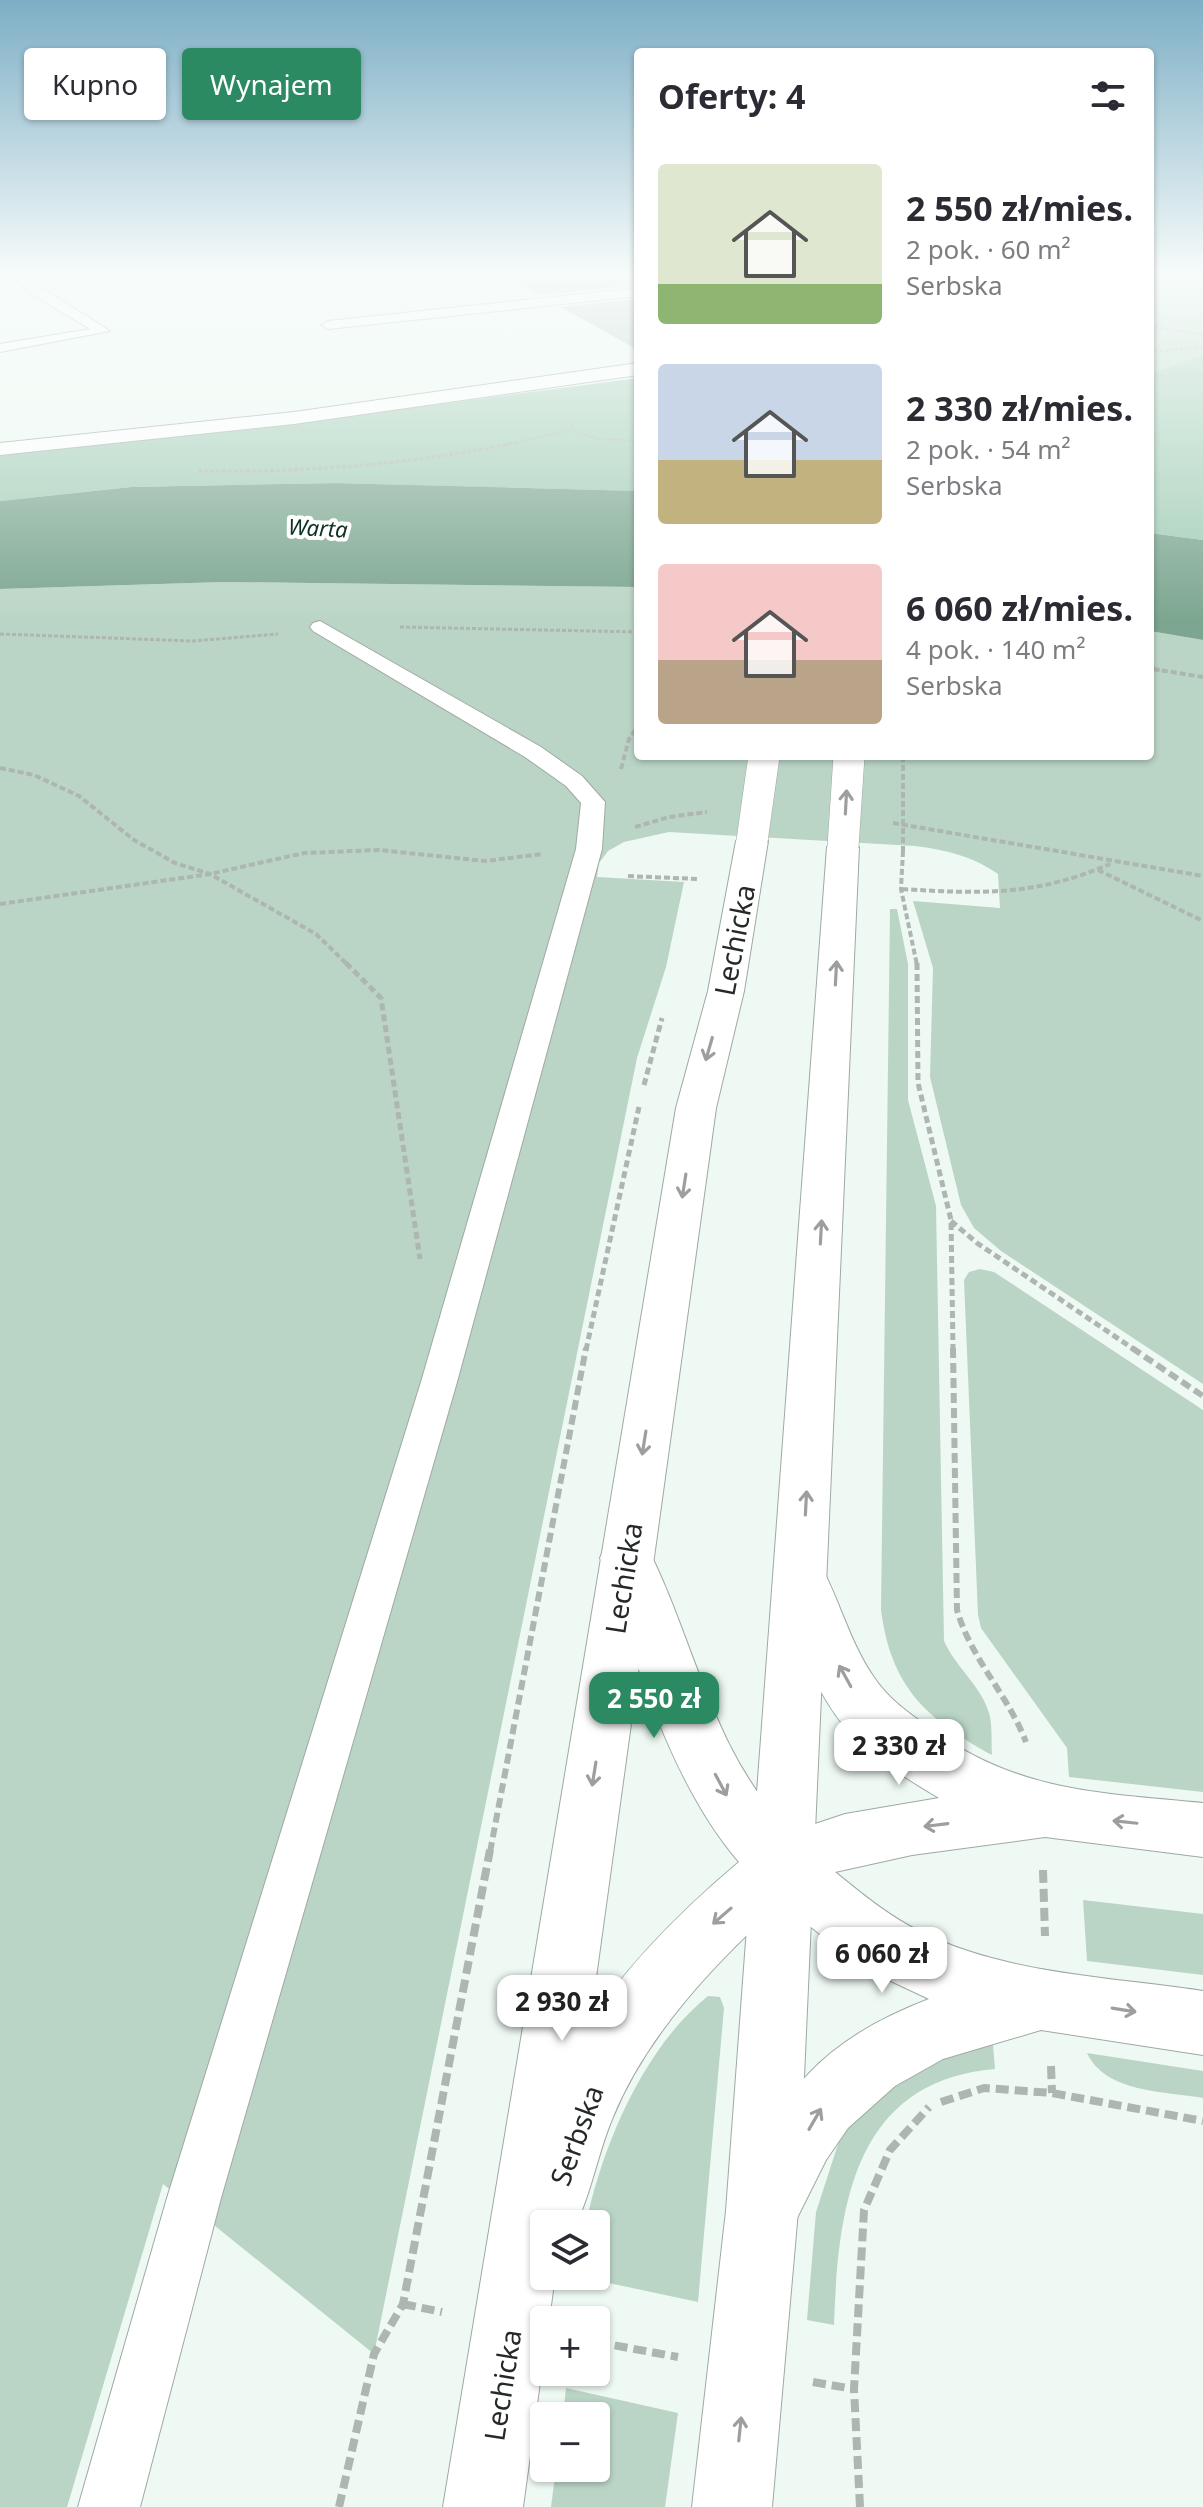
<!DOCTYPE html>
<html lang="pl">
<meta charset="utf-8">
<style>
body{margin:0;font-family:"Noto Sans",sans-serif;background:#f2f2f3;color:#2b2b33;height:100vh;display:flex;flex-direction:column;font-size:30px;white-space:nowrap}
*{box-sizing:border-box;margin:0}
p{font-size:26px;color:#7c7c81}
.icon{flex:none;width:44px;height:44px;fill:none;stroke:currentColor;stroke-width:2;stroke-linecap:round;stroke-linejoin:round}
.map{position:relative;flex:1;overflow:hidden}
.drawer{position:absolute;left:634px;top:48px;width:520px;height:712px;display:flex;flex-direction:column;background:#fff;border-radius:8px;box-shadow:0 2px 6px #0004}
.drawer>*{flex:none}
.top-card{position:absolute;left:24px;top:48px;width:490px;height:72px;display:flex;gap:16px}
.controls{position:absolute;left:530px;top:2210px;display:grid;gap:16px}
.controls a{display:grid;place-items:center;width:80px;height:80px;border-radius:8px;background:#fff;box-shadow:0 2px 6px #0004;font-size:40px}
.price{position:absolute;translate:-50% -68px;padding:0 18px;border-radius:16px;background:#fff;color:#222;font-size:26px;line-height:52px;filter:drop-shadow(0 2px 4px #0008)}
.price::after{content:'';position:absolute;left:50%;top:48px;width:24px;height:18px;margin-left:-12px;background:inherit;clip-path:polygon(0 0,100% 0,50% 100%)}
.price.on{background:#2c8a62;color:#fff}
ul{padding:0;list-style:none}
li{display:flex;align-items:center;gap:24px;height:200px;padding:0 24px}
li span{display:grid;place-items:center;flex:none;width:224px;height:160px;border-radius:8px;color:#555}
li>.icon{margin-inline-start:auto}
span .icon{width:96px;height:96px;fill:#fffc;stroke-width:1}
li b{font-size:34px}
h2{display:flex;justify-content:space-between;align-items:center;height:96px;padding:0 24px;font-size:34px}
.chip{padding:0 28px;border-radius:8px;background:#fff;box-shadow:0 2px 6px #0004;font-size:28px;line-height:72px}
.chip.on{background:#2c8a62;color:#fff}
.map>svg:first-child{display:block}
.green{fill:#bad5c6}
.forest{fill:#a1ccb5}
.water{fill:#7ca690}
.building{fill:#b8c3bd}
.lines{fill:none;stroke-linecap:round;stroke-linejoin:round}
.service-casing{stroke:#9fa9a3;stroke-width:2}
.minor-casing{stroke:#9fa9a3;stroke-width:2}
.tertiary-casing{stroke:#9fa9a3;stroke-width:2}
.primary-casing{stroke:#9fa9a3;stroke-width:2}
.path-far5{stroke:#adb6b1;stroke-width:2;stroke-dasharray:3 2;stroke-linecap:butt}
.path-far4{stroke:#adb6b1;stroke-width:3;stroke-dasharray:4 2;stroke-linecap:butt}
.path-far3{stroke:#adb6b1;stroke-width:4;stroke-dasharray:6 3;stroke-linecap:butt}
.path-far2{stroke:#adb6b1;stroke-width:5;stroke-dasharray:7 4;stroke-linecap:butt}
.path-far1{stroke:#adb6b1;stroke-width:6;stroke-dasharray:10 5;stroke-linecap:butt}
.path{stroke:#adb6b1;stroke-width:8;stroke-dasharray:13 6;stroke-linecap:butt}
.service{fill:#fff;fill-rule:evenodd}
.minor{fill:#fff;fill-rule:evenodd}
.tertiary{fill:#fff;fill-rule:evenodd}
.primary{fill:#fff;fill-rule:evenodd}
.primary-bridge-casing{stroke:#9fa9a3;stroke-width:32;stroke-linecap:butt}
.path-bridge{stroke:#adb6b1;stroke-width:4;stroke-dasharray:6 3;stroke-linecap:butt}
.primary-bridge{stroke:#fff;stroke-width:31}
.oneway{stroke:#9d9f9e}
.labels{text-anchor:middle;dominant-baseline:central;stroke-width:8;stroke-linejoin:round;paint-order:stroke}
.far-water-label{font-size:22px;font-style:italic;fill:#0d3222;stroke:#fff}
.near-street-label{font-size:28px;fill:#252927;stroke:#fff}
</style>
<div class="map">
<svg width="1203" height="2507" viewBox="0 0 1203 2507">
<rect width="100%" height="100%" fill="#eef9f3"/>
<path class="green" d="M 1150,271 L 1203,271 L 1203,355 L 1150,373 Z
M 223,582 L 638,587 L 638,756 L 1150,756 L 1150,631 L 1203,640 L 1203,1384 L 1001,1251 L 974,1228 L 961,1205 L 930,1077 L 933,968 L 913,901 L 1000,908 L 998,874 C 972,856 946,850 915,846 L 669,832 L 624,842 L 608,851 L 599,863 L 597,877 L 684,882 L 666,967 L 637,1058 L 374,2354 L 163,2184 L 67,2507 L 0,2507 L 0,589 Z
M 890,909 L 897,909 L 908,964 L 908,1100 L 936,1206 L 944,1641 C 955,1666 979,1684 988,1710 C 993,1723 991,1741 992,1755 C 926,1719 891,1687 881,1610 Z
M 980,1269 L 994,1272 L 1203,1410 L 1203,1792 L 1069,1777 L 1067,1748 L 981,1628 L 978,1615 L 964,1280 L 969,1272 Z
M 1083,1900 L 1203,1914 L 1203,1975 L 1087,1961 Z
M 708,1996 L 720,1997 L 724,2008 L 698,2302 L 576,2276 L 596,2276 L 596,2224 L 586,2224 C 602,2146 644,2047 708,1996 Z
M 974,2045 L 993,2045 L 995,2069 C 852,2081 838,2210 834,2325 L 807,2320 L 816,2212 L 840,2138 L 853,2118 L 897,2076 Z
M 1087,2053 L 1203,2071 L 1203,2098 C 1164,2091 1106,2093 1087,2053 Z
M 566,2388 L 678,2413 L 665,2507 L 551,2507 L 556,2468 L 596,2468 L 596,2416 L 563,2416 Z"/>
<path class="forest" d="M 1203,355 L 1203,540 L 1150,533 L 1150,373 Z
M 638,378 L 636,491 L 335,483 L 131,487 L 0,501 L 0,453 L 246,429 Z"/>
<path class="water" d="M 335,483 L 638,491 L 638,587 L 223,582 L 0,589 L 0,501 L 131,487 Z
M 1150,533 L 1203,540 L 1203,640 L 1150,631 Z"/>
<path class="building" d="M 495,271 L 638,271 L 638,285 L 540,295 Z
M 638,299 L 638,350 L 561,307 Z"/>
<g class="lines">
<g class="service-casing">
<path id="service" d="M 10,271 L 23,271 L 37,285 L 110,331 L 0,352 L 0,344 L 90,329 L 27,291 Z
M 638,288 L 638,296 L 328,329 L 321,325 L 328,321 Z
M 320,621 L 541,747 L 582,776 L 605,802 L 602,849 L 457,1382 L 221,2198 L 140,2507 L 78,2507 L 167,2198 L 421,1382 L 576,849 L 581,803 L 566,786 L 525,757 L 313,631 L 310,627 L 313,623 Z"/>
</g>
<g class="minor-casing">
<path id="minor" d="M 638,363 L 638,375 L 294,424 L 0,455 L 0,443 L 294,412 Z"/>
</g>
<g class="tertiary-casing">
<path id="tertiary" d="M 626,1537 L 645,1543 C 695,1639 711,1753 791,1832 L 845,1814 L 939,1798 C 907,1779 869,1756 845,1727 C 811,1686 794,1630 775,1581 L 783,1566 L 802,1560 L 821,1566 C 840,1602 850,1642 873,1676 C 888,1699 909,1713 931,1729 C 1018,1792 1100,1793 1203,1803 L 1203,1857 L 1045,1837 L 912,1855 L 835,1872 C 862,1894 890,1917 921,1932 C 1005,1974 1111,1977 1203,1991 L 1203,2055 L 1041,2030 L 943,2059 L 895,2086 L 848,2128 L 826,2160 L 796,2220 L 771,2230 L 746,2220 L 736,2195 C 779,2091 823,2040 929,1999 L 861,1967 L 781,1903 C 715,1963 647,2034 613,2117 C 600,2147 594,2180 582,2210 L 557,2220 L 532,2210 L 522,2185 C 539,2133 554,2080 583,2033 C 624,1967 681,1911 739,1862 C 669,1781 636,1657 600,1558 L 607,1543 Z"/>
</g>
<g class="primary-casing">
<path id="primary" d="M 752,831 L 763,834 L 768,841 L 744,991 L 716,1108 L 562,2224 L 544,2224 L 544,2276 L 555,2276 L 549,2320 L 544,2320 L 544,2353 L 523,2507 L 443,2507 L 676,1108 L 708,991 L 736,841 L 741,834 Z
M 843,837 L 854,840 L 859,847 L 798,2211 L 772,2507 L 692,2507 L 726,2211 L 827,847 L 832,840 Z"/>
</g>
<path class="path-far5" d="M 1150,326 L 1203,335
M 1150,352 L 1203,347
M 1150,376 L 1203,375
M 574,420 L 570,430 L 599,439 L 638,441
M 505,445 L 570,430"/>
<path class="path-far4" d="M 198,471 C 305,473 410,464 515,443
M 400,627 L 638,632
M 0,634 L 193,641 L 278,634
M 1150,668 L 1165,671"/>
<path class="path-far3" d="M 1153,669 L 1203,677
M 0,768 L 34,775 L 79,796 L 134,840 L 175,863 L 210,874 L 316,934 L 348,965
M 621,769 L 629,739 L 638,726
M 893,823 L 1203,876
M 635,827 L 669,817 L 707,812
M 903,851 L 901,889 L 917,965
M 1098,870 L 1203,921
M 628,876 L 697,879
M 902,889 C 981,894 1036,896 1110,864
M 0,904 L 210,874 L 304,853 L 379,850 L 485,861 L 542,854"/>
<path class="path-far2" d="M 346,963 L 381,998 L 420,1259
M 917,963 L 918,1083 L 951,1220 L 953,1350
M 644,1085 L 662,1018
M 951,1221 L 977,1243 L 1135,1350
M 586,1350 L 639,1107"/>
<path class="path-far1" d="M 953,1348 L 957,1610 C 971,1659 1008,1695 1026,1742
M 1132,1348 L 1203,1396
M 490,1852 L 586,1348"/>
<path class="path" d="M 1043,1870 L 1045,1936
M 1051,2066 L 1052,2093
M 941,2102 L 984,2088 L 1052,2093 L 1203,2121
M 403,2304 L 442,2312
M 596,2342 L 678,2357
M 813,2382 L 854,2389
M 339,2507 L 374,2354 L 403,2304 L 490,1850
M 860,2507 L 854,2389 L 864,2210 L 890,2150 L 929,2107"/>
<use href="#service" class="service"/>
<use href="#minor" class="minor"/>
<use href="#tertiary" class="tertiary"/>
<use href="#primary" class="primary"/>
<g class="primary-bridge-casing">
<path id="primary-bridge" d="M 752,841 L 764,756
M 843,847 L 849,756"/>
</g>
<path class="path-bridge" d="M 903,756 L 903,851"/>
<use href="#primary-bridge" class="primary-bridge"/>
</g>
<defs><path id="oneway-shaft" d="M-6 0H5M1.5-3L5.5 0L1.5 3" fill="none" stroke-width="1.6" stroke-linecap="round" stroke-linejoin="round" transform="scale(2)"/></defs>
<g class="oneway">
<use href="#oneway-shaft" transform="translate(846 802) rotate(-87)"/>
<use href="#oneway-shaft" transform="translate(836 973) rotate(-87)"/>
<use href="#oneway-shaft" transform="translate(709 1049) rotate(106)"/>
<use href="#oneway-shaft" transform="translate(684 1186) rotate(99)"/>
<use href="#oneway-shaft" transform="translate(821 1232) rotate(-87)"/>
<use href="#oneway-shaft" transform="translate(644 1443) rotate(99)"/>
<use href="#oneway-shaft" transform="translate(806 1503) rotate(-87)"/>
<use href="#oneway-shaft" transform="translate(845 1676) rotate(-119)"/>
<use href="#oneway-shaft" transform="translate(594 1774) rotate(99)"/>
<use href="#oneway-shaft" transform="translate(721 1785) rotate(62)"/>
<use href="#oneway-shaft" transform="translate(1125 1822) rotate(-174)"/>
<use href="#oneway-shaft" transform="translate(936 1825) rotate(173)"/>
<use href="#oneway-shaft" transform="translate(722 1916) rotate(139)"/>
<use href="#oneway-shaft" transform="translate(1124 2010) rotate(9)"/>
<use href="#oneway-shaft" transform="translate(815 2119) rotate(-60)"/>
<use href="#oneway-shaft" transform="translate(740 2429) rotate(-84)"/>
</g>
<linearGradient id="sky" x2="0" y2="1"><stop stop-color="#7daec5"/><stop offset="0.44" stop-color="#f7fcfa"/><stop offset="1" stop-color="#f7fcfa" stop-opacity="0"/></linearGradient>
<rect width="1203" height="622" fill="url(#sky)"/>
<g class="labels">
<g class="far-water-label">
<text transform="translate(318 527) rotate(3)">Warta</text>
</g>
<g class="near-street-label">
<text transform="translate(734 940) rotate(-79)">Lechicka</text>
<text transform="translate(623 1578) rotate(-81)">Lechicka</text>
<text transform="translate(576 2135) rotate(-70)">Serbska</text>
<text transform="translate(502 2385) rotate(-81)">Lechicka</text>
</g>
</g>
</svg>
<div class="controls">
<a><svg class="icon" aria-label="layers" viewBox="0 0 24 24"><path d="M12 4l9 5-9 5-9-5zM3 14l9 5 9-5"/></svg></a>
<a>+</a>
<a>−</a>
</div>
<b class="price on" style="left:654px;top:1740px">2 550 zł</b>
<b class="price" style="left:899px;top:1787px">2 330 zł</b>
<b class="price" style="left:882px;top:1995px">6 060 zł</b>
<b class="price" style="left:562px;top:2043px">2 930 zł</b>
<div class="top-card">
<a class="chip">Kupno</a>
<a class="chip on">Wynajem</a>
</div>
<section class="drawer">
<h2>Oferty: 4<svg class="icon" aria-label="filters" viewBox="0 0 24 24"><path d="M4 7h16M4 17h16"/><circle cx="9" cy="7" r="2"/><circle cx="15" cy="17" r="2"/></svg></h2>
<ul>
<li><span style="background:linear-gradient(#dfe7d0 75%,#8fb573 0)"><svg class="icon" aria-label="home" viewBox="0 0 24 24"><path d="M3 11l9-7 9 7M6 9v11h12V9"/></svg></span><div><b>2 550 zł/mies.</b><p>2 pok. · 60 m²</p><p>Serbska</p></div></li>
<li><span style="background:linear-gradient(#c9d6e8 60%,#c2b280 0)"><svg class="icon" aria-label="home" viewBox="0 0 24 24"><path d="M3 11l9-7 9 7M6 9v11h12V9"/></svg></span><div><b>2 330 zł/mies.</b><p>2 pok. · 54 m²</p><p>Serbska</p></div></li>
<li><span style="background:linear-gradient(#f6c9c9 60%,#b9a48a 0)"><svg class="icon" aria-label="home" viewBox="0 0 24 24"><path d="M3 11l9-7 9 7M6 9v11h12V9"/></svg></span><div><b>6 060 zł/mies.</b><p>4 pok. · 140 m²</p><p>Serbska</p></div></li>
</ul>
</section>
</div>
